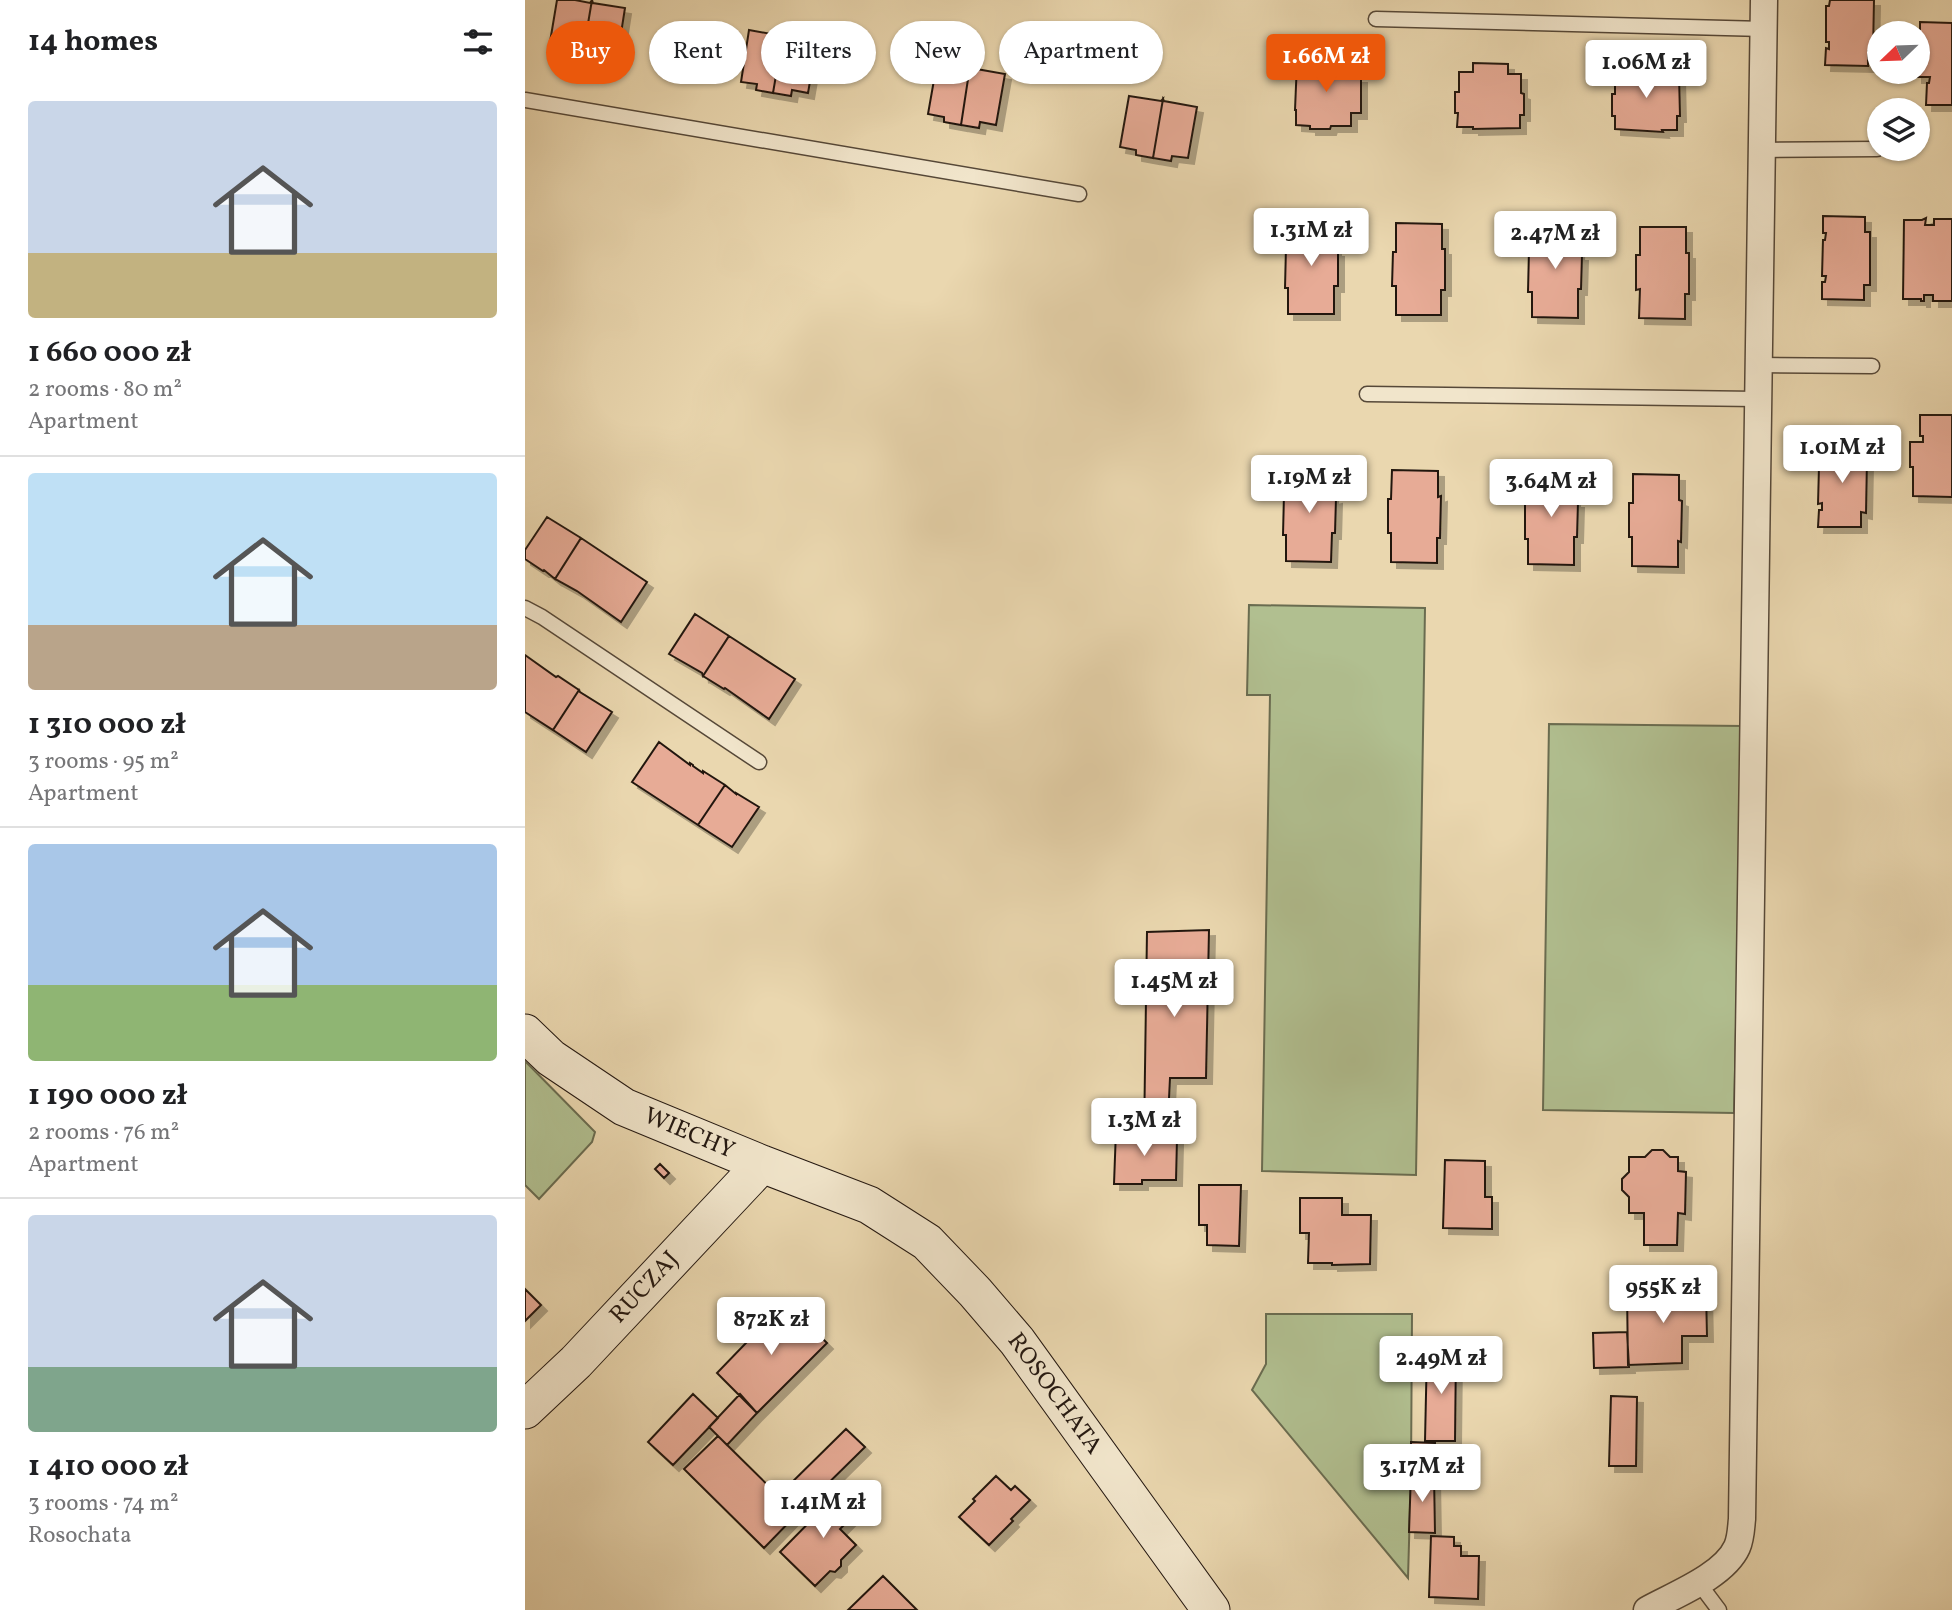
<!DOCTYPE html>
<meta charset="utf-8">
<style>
body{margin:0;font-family:Vollkorn,serif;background:#f2f2f2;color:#202124;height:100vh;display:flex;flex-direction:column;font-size:26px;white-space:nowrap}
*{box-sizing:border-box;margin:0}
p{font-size:23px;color:#757577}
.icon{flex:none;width:38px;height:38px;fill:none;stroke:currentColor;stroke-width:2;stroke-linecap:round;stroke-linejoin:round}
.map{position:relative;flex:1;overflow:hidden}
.drawer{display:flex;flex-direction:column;background:#fff;width:525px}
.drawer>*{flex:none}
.guide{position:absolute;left:21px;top:21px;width:665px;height:63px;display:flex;gap:14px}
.needle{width:46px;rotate:247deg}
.tools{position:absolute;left:1342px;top:21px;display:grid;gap:14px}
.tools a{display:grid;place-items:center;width:63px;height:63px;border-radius:50%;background:#fff;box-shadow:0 2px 5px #0004;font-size:35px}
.price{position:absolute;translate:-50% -60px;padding:0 16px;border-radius:7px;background:#fff;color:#222;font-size:23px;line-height:46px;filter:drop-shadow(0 2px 4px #0008)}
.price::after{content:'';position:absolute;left:50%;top:42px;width:21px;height:16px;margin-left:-10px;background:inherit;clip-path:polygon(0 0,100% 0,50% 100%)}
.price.active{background:#ea580c;color:#fff}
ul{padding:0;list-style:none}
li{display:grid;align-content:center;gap:14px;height:371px;padding:0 28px}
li+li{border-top:2px solid #e0e0e0}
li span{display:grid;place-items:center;height:217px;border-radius:7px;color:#555}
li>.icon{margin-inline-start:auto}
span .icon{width:126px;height:126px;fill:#fffc;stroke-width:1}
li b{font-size:30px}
h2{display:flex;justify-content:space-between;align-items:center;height:84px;padding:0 28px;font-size:30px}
.pill{padding:0 24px;border-radius:32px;background:#fff;box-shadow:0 2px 5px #0004;font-size:24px;line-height:63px}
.pill.active{background:#ea580c;color:#fff}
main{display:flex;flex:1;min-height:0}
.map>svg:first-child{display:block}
.green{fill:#b1bf90;stroke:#6a6c50;stroke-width:2}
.building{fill:#e7ab96;stroke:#241811;stroke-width:2;filter:url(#shadow)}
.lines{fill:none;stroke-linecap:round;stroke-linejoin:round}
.lane-casing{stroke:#564838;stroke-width:17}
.street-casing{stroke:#564838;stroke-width:29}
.secondary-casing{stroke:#241811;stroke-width:39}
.lane{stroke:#f1e5cb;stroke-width:14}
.street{stroke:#f1e5cb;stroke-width:26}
.secondary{stroke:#f1e5cb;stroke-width:37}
.labels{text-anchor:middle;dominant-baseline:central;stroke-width:5;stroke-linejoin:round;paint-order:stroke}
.street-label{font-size:24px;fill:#241811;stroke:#f1e5cb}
</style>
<main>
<section class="drawer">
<h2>14 homes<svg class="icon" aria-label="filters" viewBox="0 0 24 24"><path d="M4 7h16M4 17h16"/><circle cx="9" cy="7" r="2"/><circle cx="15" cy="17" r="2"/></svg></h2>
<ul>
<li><span style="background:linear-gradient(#c9d6e8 70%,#c2b280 0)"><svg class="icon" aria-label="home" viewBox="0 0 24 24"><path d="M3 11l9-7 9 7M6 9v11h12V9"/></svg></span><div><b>1 660 000 zł</b><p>2 rooms · 80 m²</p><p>Apartment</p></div></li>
<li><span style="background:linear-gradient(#bfe0f5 70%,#b9a48a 0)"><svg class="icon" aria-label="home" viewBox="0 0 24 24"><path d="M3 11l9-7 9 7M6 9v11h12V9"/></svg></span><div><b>1 310 000 zł</b><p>3 rooms · 95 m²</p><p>Apartment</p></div></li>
<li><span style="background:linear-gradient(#a9c7e8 65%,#8fb573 0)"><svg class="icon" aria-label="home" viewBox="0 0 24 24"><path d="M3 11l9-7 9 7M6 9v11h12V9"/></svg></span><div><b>1 190 000 zł</b><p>2 rooms · 76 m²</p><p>Apartment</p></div></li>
<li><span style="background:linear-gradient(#c9d6e8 70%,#7fa58c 0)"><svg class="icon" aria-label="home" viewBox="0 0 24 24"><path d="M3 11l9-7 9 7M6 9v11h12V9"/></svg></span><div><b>1 410 000 zł</b><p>3 rooms · 74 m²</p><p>Rosochata</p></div></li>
</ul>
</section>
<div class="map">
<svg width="1427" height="1610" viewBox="0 0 1427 1610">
<defs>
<filter id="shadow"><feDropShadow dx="6" dy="6" stdDeviation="0" flood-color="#0004"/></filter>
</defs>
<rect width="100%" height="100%" fill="#ead7af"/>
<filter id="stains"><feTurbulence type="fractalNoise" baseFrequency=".00286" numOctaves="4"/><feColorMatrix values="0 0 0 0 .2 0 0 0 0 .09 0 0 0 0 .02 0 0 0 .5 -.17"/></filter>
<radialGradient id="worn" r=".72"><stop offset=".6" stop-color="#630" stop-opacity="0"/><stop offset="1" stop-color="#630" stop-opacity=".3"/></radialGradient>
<path class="green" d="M 724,605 L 900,608 L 891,1175 L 737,1171 L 745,695 L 722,695 Z
M 1024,724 L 1218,726 L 1209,1113 L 1018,1110 Z
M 0,1061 L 70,1132 L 67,1142 L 14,1199 L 0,1185 Z
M 741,1314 L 887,1314 L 886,1473 L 883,1578 L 727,1390 L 741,1364 Z"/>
<path class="building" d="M 32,0 L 50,0 L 65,3 L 67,0 L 57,59 L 39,56 L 40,51 L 24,48 Z
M 67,0 L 68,3 L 100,8 L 92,59 L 75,57 L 74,62 L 57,59 Z
M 1305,0 L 1349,0 L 1348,51 L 1343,51 L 1343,66 L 1300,65 L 1301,48 L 1304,49 L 1304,42 L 1301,42 L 1301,6 L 1304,6 Z
M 1395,22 L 1427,23 L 1427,105 L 1401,105 L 1402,83 L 1404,83 L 1405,77 L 1391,77 L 1391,72 L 1393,72 L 1393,52 L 1395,52 Z
M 224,30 L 257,36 L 258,34 L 248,93 L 231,90 L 232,84 L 216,82 Z
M 258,34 L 260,34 L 259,36 L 292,41 L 283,93 L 267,90 L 266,96 L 248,93 Z
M 785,60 L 827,63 L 827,77 L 836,77 L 836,113 L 826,113 L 826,126 L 806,126 L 805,129 L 785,129 L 785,126 L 771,125 L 771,110 L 770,110 L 772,62 L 785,62 Z
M 412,63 L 443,68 L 445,66 L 436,125 L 419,122 L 419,117 L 403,114 Z
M 948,63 L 983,64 L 983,74 L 996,74 L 996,93 L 999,94 L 999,115 L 995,115 L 995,128 L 948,129 L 948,127 L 932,127 L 933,113 L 930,113 L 930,92 L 934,92 L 934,72 L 948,72 Z
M 445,66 L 446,68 L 480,74 L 471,125 L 455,122 L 454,128 L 436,125 Z
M 1104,66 L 1140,66 L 1140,75 L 1154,75 L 1155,116 L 1152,116 L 1152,130 L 1137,130 L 1138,132 L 1090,129 L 1090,116 L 1087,116 L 1087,94 L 1090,94 L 1090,75 L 1104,75 Z
M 604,96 L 636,101 L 638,99 L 628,158 L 611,155 L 611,150 L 595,147 Z
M 638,99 L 639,101 L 672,107 L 663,158 L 647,156 L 646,161 L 628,158 Z
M 1298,216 L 1340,217 L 1340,232 L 1345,232 L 1345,285 L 1339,285 L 1339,300 L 1297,299 L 1297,282 L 1300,282 L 1301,276 L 1297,276 L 1298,240 L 1300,240 L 1301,233 L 1298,233 Z
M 1401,218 L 1400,225 L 1409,225 L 1409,219 L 1427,219 L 1427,301 L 1408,301 L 1408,295 L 1399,295 L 1399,301 L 1396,301 L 1396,299 L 1378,299 L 1379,220 L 1397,220 Z
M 764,222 L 810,223 L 810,251 L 813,251 L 813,286 L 809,286 L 809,314 L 763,314 L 763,288 L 760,288 L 761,247 L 764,247 Z
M 871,223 L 917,224 L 917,249 L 920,249 L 920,290 L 916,290 L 916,315 L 871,315 L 871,286 L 867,286 L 868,252 L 871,252 Z
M 1008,225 L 1054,226 L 1053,255 L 1057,255 L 1056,289 L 1053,289 L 1053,318 L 1007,317 L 1007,292 L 1003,292 L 1004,250 L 1007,250 Z
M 1115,227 L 1161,227 L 1161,253 L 1164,253 L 1164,294 L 1160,294 L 1160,319 L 1114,318 L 1115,289 L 1111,290 L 1111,255 L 1115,255 Z
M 1395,415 L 1427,415 L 1427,497 L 1388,496 L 1388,467 L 1385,467 L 1385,442 L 1398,442 L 1398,436 L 1395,436 Z
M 1294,444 L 1337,444 L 1337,460 L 1342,459 L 1341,513 L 1336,512 L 1336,527 L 1293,527 L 1294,510 L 1297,510 L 1297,503 L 1293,504 L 1294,467 L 1297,467 L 1297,461 L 1294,461 Z
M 762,469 L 808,470 L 807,499 L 811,498 L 810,533 L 807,533 L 806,562 L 761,561 L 761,535 L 758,535 L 759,494 L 762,494 Z
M 867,470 L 913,471 L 913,497 L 916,496 L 915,538 L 912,538 L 912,563 L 866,562 L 866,533 L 863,533 L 863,499 L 866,499 Z
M 1004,473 L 1050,473 L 1049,502 L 1053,502 L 1052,537 L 1049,537 L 1049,565 L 1003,564 L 1003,539 L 1000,539 L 1000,498 L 1004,498 Z
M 1108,474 L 1154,475 L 1154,500 L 1157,501 L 1156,542 L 1153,541 L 1153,567 L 1107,566 L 1107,537 L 1104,537 L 1104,503 L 1108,503 Z
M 22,517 L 56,538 L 30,579 L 19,570 L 18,571 L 0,559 L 0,550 Z
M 56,538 L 122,582 L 96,622 L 52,591 L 30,579 Z
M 170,614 L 204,636 L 178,676 L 177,673 L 144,654 Z
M 204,636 L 270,679 L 244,719 L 200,688 L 199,689 L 178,676 Z
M 0,655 L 31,677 L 33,676 L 54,690 L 28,730 L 0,712 Z
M 54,690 L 55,692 L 87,712 L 61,752 L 28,730 Z
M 134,742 L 165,765 L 165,763 L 168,765 L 168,766 L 178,773 L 178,771 L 200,785 L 173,825 L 107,782 Z
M 200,785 L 211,794 L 211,793 L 234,807 L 207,847 L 173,825 Z
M 684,930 L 681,1078 L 645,1078 L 642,1139 L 619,1137 L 622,932 Z
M 591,1130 L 619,1130 L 619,1137 L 652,1139 L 651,1180 L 617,1180 L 617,1184 L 589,1184 Z
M 1127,1150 L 1138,1150 L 1145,1157 L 1153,1157 L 1153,1171 L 1161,1172 L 1160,1214 L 1153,1213 L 1152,1245 L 1119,1245 L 1119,1213 L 1104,1213 L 1104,1197 L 1097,1190 L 1097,1179 L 1104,1172 L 1104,1157 L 1120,1157 Z
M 920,1160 L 960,1161 L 960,1197 L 967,1197 L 967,1229 L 918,1228 Z
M 135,1164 L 144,1173 L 139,1178 L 130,1169 Z
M 674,1185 L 716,1185 L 714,1246 L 682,1245 L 682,1225 L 674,1225 Z
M 775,1198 L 817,1198 L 817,1215 L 846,1215 L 845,1264 L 807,1265 L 807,1263 L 783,1263 L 784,1233 L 775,1233 Z
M 0,1289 L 16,1305 L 0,1321 Z
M 1181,1291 L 1182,1336 L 1157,1336 L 1157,1363 L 1103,1365 L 1102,1292 Z
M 260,1302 L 302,1343 L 232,1413 L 192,1373 L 221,1343 L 216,1338 L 231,1322 L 236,1327 Z
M 1102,1332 L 1104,1367 L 1069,1368 L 1068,1333 Z
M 902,1349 L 931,1350 L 930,1441 L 900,1441 Z
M 168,1394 L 193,1418 L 148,1465 L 123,1442 Z
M 215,1394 L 232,1413 L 202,1445 L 184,1427 Z
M 1086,1396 L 1112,1397 L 1111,1466 L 1084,1466 Z
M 321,1429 L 340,1447 L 272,1514 L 254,1495 Z
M 193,1436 L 272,1514 L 239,1548 L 159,1469 Z
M 886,1442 L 910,1443 L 909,1475 L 886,1473 Z
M 886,1473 L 909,1475 L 910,1533 L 884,1532 Z
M 471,1476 L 486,1490 L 490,1486 L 505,1500 L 486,1519 L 488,1521 L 464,1545 L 434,1517 L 450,1501 L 448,1499 Z
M 317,1489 L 336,1508 L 315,1529 L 331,1545 L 316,1560 L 316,1566 L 310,1572 L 305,1571 L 290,1586 L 255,1552 Z
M 906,1536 L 929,1537 L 929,1546 L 936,1546 L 936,1556 L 954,1556 L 953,1599 L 904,1597 Z
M 358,1576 L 392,1610 L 323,1610 Z"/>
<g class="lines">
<g class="lane-casing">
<path id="lane" d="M 851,19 L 1239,29
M 0,100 L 554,194
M 1237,150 L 1352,149
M 1233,365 L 1347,366
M 842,394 L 1232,399
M 0,608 L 17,617 L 234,762
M 1173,1582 L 1194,1610"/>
</g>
<g class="street-casing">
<path id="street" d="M 1122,1610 C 1149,1595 1199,1576 1212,1547 C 1216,1538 1216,1528 1217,1519 L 1239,0"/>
</g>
<g class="secondary-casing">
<path id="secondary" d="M 0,1033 L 26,1058 L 99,1107 L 237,1164 L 344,1205 L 402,1242 L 450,1292 L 492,1341 L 686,1610
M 0,1410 L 51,1362 L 237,1164"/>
</g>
<use href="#lane" class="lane"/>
<use href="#street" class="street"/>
<use href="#secondary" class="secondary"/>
</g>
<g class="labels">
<g class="street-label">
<text transform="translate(164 1134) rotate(23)">WIECHY</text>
<text transform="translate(120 1288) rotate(-47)">RUCZAJ</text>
<text transform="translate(529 1394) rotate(54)">ROSOCHATA</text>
</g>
</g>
<rect width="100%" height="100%" filter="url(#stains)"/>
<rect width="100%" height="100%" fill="url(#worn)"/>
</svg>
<div class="tools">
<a><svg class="needle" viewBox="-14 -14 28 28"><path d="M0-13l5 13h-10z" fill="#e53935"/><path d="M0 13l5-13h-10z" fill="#757577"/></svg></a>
<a><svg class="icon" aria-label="layers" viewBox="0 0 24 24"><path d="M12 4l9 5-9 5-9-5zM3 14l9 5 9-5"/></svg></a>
</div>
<b class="price active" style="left:801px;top:94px">1.66M zł</b>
<b class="price" style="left:1121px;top:100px">1.06M zł</b>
<b class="price" style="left:786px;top:268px">1.31M zł</b>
<b class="price" style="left:1030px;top:271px">2.47M zł</b>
<b class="price" style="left:1317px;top:485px">1.01M zł</b>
<b class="price" style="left:784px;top:515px">1.19M zł</b>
<b class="price" style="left:1026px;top:519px">3.64M zł</b>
<b class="price" style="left:649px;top:1019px">1.45M zł</b>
<b class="price" style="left:619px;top:1158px">1.3M zł</b>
<b class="price" style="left:1138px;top:1325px">955K zł</b>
<b class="price" style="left:246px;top:1357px">872K zł</b>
<b class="price" style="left:916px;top:1396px">2.49M zł</b>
<b class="price" style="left:897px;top:1504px">3.17M zł</b>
<b class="price" style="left:298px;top:1540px">1.41M zł</b>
<div class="guide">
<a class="pill active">Buy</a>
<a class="pill">Rent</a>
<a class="pill">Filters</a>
<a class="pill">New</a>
<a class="pill">Apartment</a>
</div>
</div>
</main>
